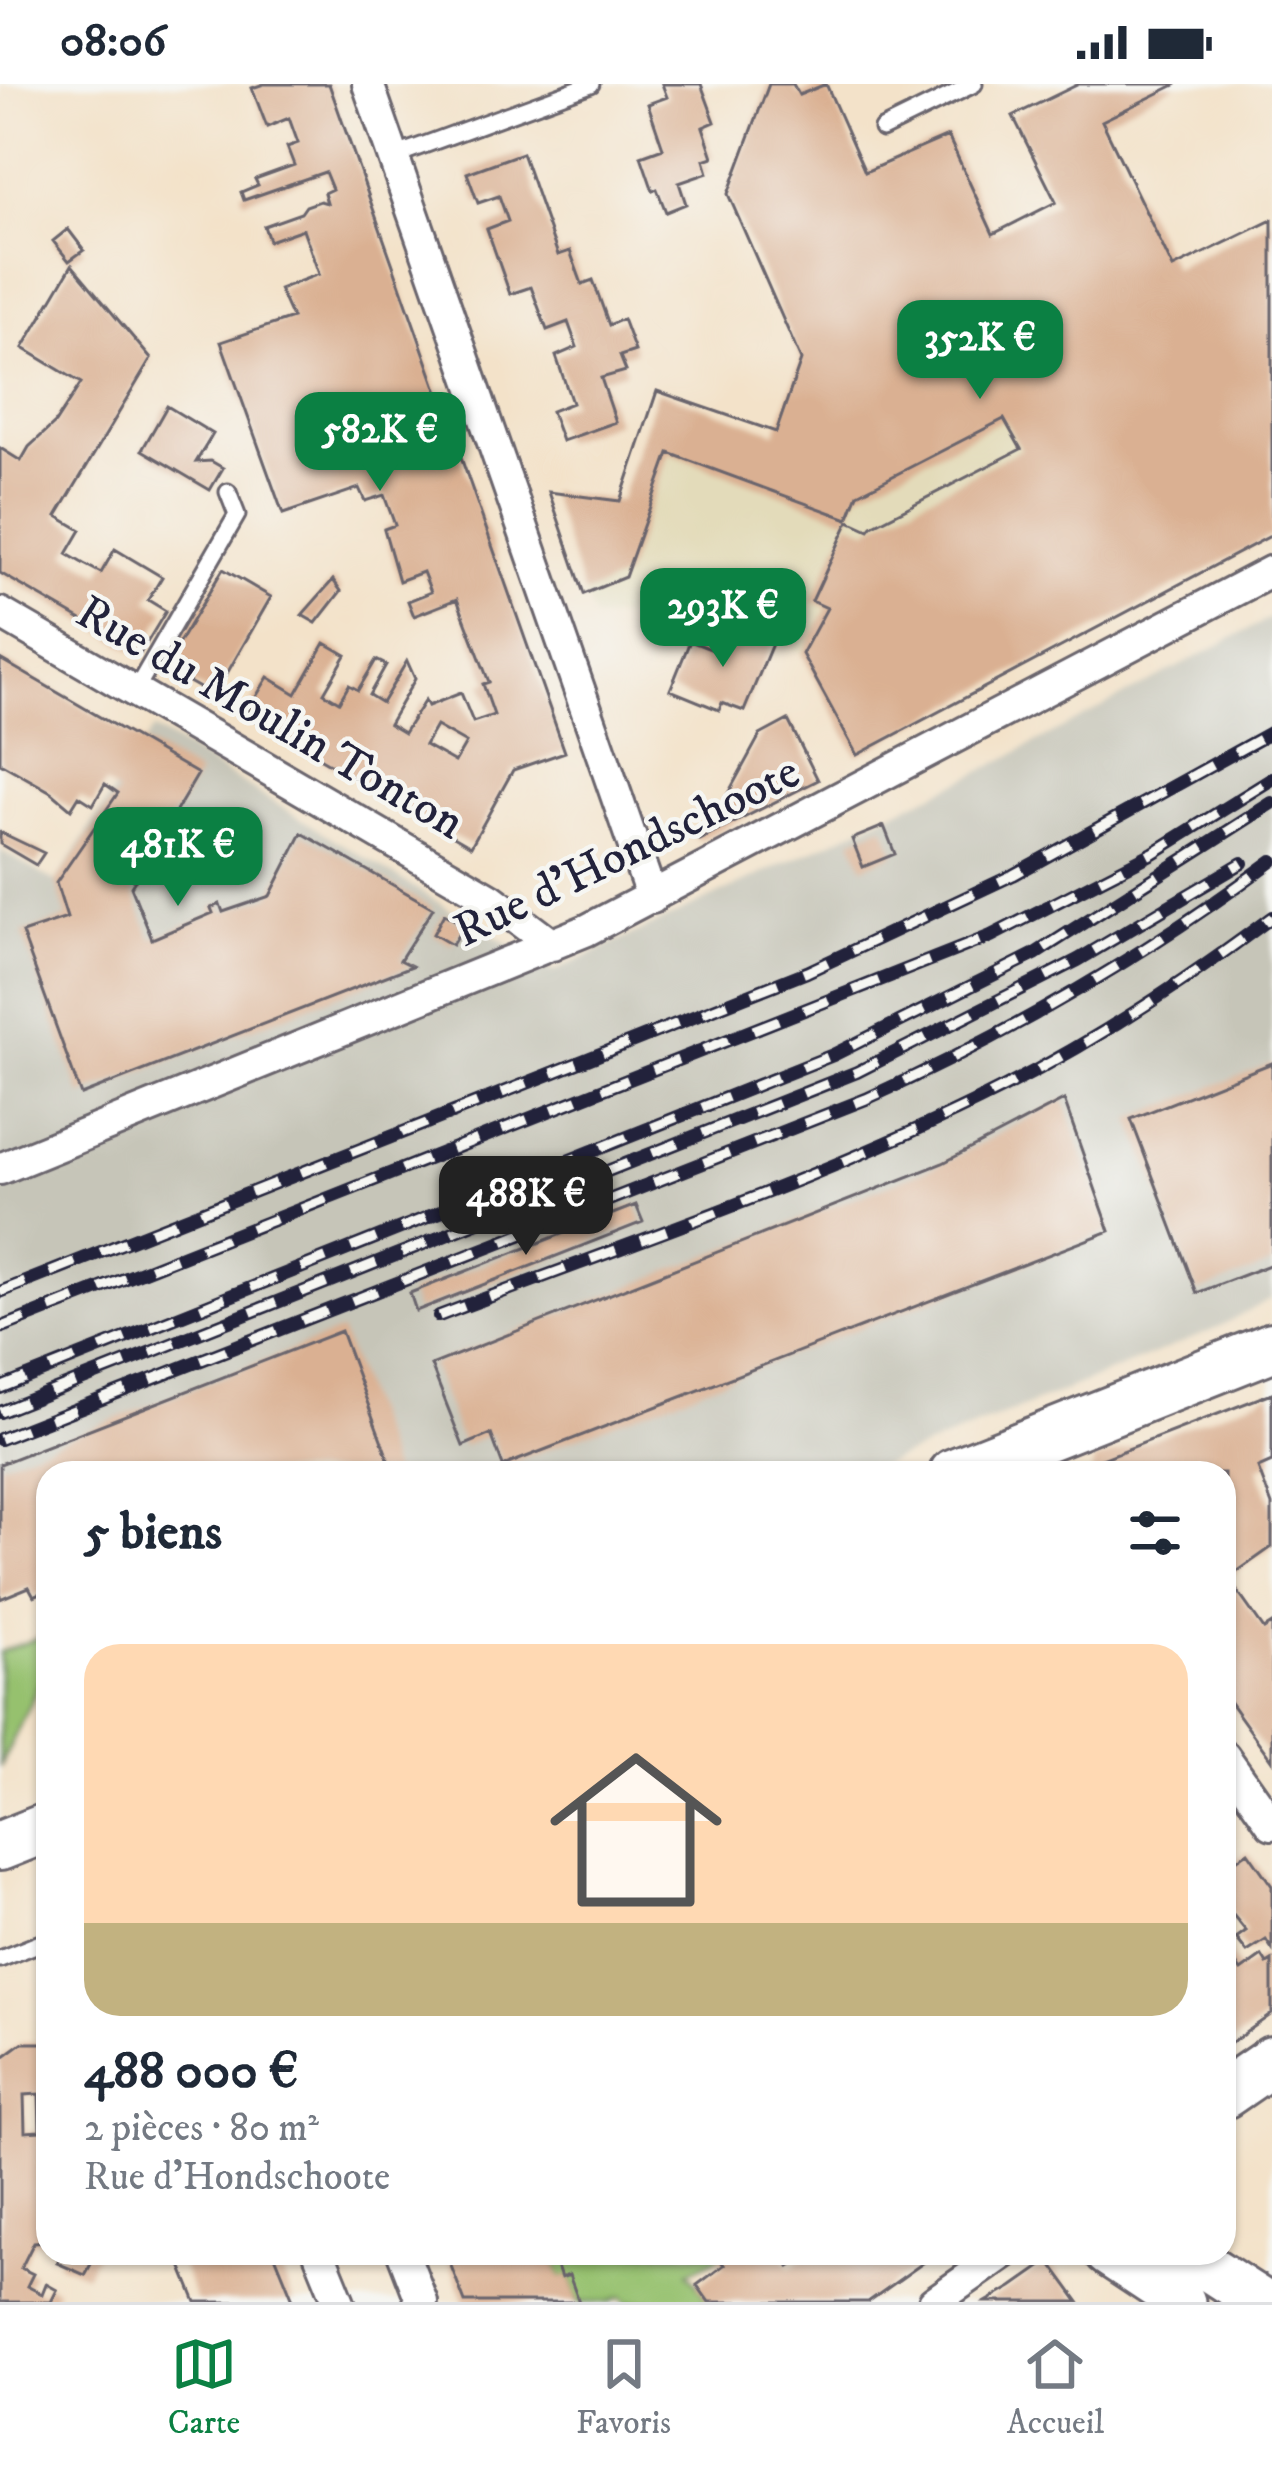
<!DOCTYPE html>
<html lang="fr">
<meta charset="utf-8">
<style>
body{margin:0;font-family:"IM FELL DW Pica",serif;background:#f2f2f3;color:#1f2937;height:100vh;display:flex;flex-direction:column;font-size:45px;white-space:nowrap}
*{box-sizing:border-box;margin:0}
p{font-size:39px;color:#747a83}
.icon{flex:none;width:66px;height:66px;fill:none;stroke:currentColor;stroke-width:2;stroke-linecap:round;stroke-linejoin:round}
.map{position:relative;flex:1;overflow:hidden}
.panel{position:absolute;left:36px;top:1377px;width:1200px;height:804px;display:flex;flex-direction:column;background:#fff;border-radius:36px;box-shadow:0 3px 9px #0004}
.panel>*{flex:none}
.price{position:absolute;translate:-50% -102px;padding:0 27px;border-radius:24px;background:#0b8043;color:#fff;font-size:39px;line-height:78px;filter:drop-shadow(0 3px 6px #0008)}
.price::after{content:'';position:absolute;left:50%;top:72px;width:36px;height:27px;margin-left:-18px;background:inherit;clip-path:polygon(0 0,100% 0,50% 100%)}
.price.on{background:#222;color:#fff}
ul{padding:0;list-style:none}
li{display:grid;align-content:center;gap:24px;height:636px;padding:0 48px}
li+li{border-top:3px solid #e0e1e3}
li span{display:grid;place-items:center;height:372px;border-radius:36px;color:#555}
li>.icon{margin-inline-start:auto}
span .icon{width:216px;height:216px;fill:#fffc;stroke-width:1}
li b{font-size:51px}
h2{display:flex;justify-content:space-between;align-items:center;height:144px;padding:0 48px;font-size:51px}
.status{display:flex;justify-content:space-between;align-items:center;height:84px;padding:0 60px;background:#fff;direction:ltr}
.status svg{height:33px;fill:currentColor}
.menu{display:flex;justify-content:space-around;align-items:center;height:168px;border-top:3px solid #e0e1e3;background:#fff;font-size:33px;color:#747a83}
.menu a{display:grid;justify-items:center;gap:6px}
.menu .on{color:#0b8043}
.map>svg:first-child{display:block}
.built{fill:#e3dbba}
.industrial{fill:#c6c5b8}
.green{fill:#96c16e;stroke:#5c7254;stroke-width:3}
.building{fill:#dab092;fill-rule:evenodd}
.lines{fill:none;stroke-linecap:round;stroke-linejoin:round}
.service-casing{stroke:#6b656d;stroke-width:21}
.minor-casing{stroke:#6b656d;stroke-width:36}
.secondary-casing{stroke:#6b656d;stroke-width:51}
.primary-casing{stroke:#6b656d;stroke-width:54}
.service{stroke:#fff;stroke-width:15}
.minor{stroke:#fff;stroke-width:30}
.secondary{stroke:#fff;stroke-width:45}
.primary{stroke:#fff;stroke-width:48}
.rail-casing{stroke:#22223b;stroke-width:14}
.rail{stroke:#f6f6f2;stroke-width:9;stroke-dasharray:27;stroke-linecap:butt}
.labels{text-anchor:middle;dominant-baseline:central;stroke-width:9;stroke-linejoin:round;paint-order:stroke}
.street-label{font-size:48px;fill:#22223b;stroke:#f6f6f2}
</style>
<div class="status"><b>08:06</b><svg viewBox="0 0 49 12"><path d="M0 12V9h3v3zM5 12V6h3v6zM10 12V3h3v9zM15 12V0h3v12zM26 1h20v11H26zM47 4h2v5h-2z"/></svg></div>
<div class="map">
<svg width="1272" height="2218" viewBox="0 0 1272 2218">
<rect width="100%" height="100%" fill="#f6f6f2"/>
<filter id="ink" filterUnits="userSpaceOnUse"><feTurbulence type="fractalNoise" baseFrequency=".00833" numOctaves="2"/><feDisplacementMap in="SourceGraphic" scale="24" xChannelSelector="R" yChannelSelector="G"/><feConvolveMatrix kernelMatrix="1 2 1 2 8 2 1 2 1" color-interpolation-filters="sRGB"/></filter>
<filter id="wash" filterUnits="userSpaceOnUse"><feTurbulence type="fractalNoise" baseFrequency=".004" numOctaves="4" result="noise"/><feDisplacementMap in="SourceGraphic" scale="48" xChannelSelector="R" yChannelSelector="G"/><feGaussianBlur stdDeviation="2.7" result="paint"/><feColorMatrix in="noise" values="0 0 0 0 0 0 0 0 0 0 0 0 0 0 0 0 0 1.4 0 .05"/><feComposite in="paint" operator="in"/></filter>
<g filter="url(#wash)">
<rect width="100%" height="100%" fill="#f3e2c9"/>
<path class="built" d="M 657,307 L 776,348 L 1102,326 L 872,442 L 803,568 L 706,528 L 594,535 L 584,510 L 609,499 L 600,476 Z"/>
<path class="industrial" d="M 1272,533 L 1272,1214 L 1211,1247 L 862,1389 L 48,1389 L 48,1506 L 34,1512 L 28,1503 L 0,1515 L 0,766 L 56,798 L 153,645 L 553,888 L 984,686 Z"/>
<path class="green" d="M 48,1550 L 48,1581 L 0,1683 L 0,1568 Z
M 546,2169 L 721,2169 L 719,2174 L 688,2188 L 709,2218 L 627,2218 L 622,2213 L 610,2218 L 579,2218 L 569,2192 L 561,2194 L 552,2170 Z"/>
<g id="blocks">
<path class="building" d="M 264,0 L 329,0 L 565,668 L 513,686 L 471,762 L 245,631 L 268,593 L 296,610 L 325,559 L 346,571 L 324,609 L 339,618 L 349,601 L 358,606 L 376,576 L 386,581 L 369,611 L 382,619 L 407,577 L 415,595 L 389,640 L 404,649 L 425,616 L 428,622 L 461,609 L 473,638 L 494,631 L 483,600 L 489,598 L 457,515 L 414,532 L 408,517 L 431,508 L 423,488 L 399,497 L 384,445 L 395,441 L 384,411 L 365,417 L 359,404 L 283,430 L 221,258 L 292,234 L 279,205 L 319,190 L 303,145 L 269,157 L 264,142 L 301,129 L 306,122 L 320,117 L 327,119 L 324,109 L 332,105 L 325,88 L 244,116 L 241,108 L 258,101 L 255,95 L 294,81 L 287,63 L 298,59 L 289,34 L 267,43 L 252,4 ZM 436,642 L 466,659 L 455,678 L 425,661 Z
M 662,0 L 701,0 L 715,38 L 703,43 L 713,73 L 704,76 L 708,89 L 679,99 L 686,120 L 666,128 L 657,105 L 653,107 L 641,72 L 663,64 L 648,20 L 667,13 Z
M 769,0 L 793,0 L 799,11 L 826,0 L 865,88 L 948,52 L 993,150 L 1056,118 L 1013,32 L 1079,0 L 1177,0 L 1102,37 L 1173,184 L 1272,136 L 1272,451 L 857,671 L 802,570 L 827,524 L 812,517 L 849,437 L 869,446 L 872,442 L 1021,365 L 1004,335 L 858,410 L 848,435 L 669,369 L 625,493 L 584,510 L 549,408 L 620,417 L 657,307 L 776,348 L 801,276 L 728,110 Z
M 522,69 L 558,171 L 570,167 L 582,200 L 593,196 L 609,241 L 623,235 L 635,267 L 620,272 L 626,287 L 601,294 L 616,338 L 562,357 L 551,327 L 572,319 L 556,272 L 577,263 L 568,238 L 547,246 L 531,203 L 510,210 L 487,145 L 508,137 L 499,112 L 478,119 L 467,89 Z
M 68,145 L 84,166 L 69,177 L 53,157 Z
M 72,181 L 151,275 L 57,432 L 81,446 L 67,470 L 84,480 L 101,489 L 115,465 L 162,493 L 148,516 L 166,527 L 140,570 L 0,489 L 0,364 L 21,377 L 29,363 L 55,339 L 81,299 L 23,264 Z
M 167,322 L 213,350 L 196,378 L 211,377 L 223,384 L 210,406 L 142,366 Z
M 223,485 L 271,513 L 214,612 L 164,584 Z
M 333,496 L 341,507 L 316,539 L 302,531 Z
M 748,544 L 774,555 L 744,627 L 722,619 L 719,626 L 670,606 L 690,557 L 718,568 L 728,545 L 745,552 Z
M 0,575 L 198,690 L 131,803 L 152,855 L 213,829 L 211,824 L 220,820 L 223,828 L 270,812 L 302,749 L 433,824 L 400,876 L 412,882 L 81,1011 L 22,849 L 67,834 L 56,799 L 118,709 L 105,700 L 93,721 L 79,712 L 71,725 L 51,708 L 0,679 Z
M 788,636 L 818,696 L 700,756 L 694,753 L 724,717 L 760,651 Z
M 884,742 L 895,770 L 863,783 L 852,755 Z
M 0,748 L 44,769 L 36,781 L 0,760 Z
M 444,830 L 464,841 L 452,861 L 433,850 Z
M 1272,979 L 1272,1180 L 1197,1209 L 1131,1035 Z
M 1064,1016 L 1110,1147 L 503,1382 L 491,1350 L 463,1362 L 431,1281 L 943,1079 Z
M 636,1121 L 643,1138 L 416,1227 L 410,1209 Z
M 341,1247 L 393,1388 L 48,1389 L 48,1506 L 34,1512 L 29,1503 L 0,1515 L 0,1380 Z
M 1272,1309 L 1272,1378 L 1258,1384 L 1272,1421 L 1272,1463 L 1228,1494 L 1264,1545 L 1272,1540 L 1272,1677 L 1224,1610 L 1224,1389 L 1091,1389 L 1094,1378 Z
M 1248,1768 L 1272,1802 L 1272,1865 L 1266,1856 L 1247,1868 L 1236,1854 L 1246,1847 L 1224,1820 L 1224,1784 Z
M 1224,1862 L 1241,1887 L 1262,1872 L 1267,1880 L 1272,1877 L 1272,1930 L 1224,1964 Z
M 22,1959 L 48,1959 L 48,2157 L 34,2158 L 21,2184 L 33,2190 L 27,2202 L 42,2210 L 46,2200 L 57,2206 L 51,2218 L 0,2218 L 0,1975 ZM 39,2010 L 40,2047 L 25,2048 L 24,2011 Z
M 62,2169 L 97,2169 L 85,2191 L 57,2179 Z
M 176,2169 L 274,2169 L 294,2218 L 196,2218 Z
M 446,2169 L 552,2169 L 561,2194 L 569,2191 L 579,2218 L 465,2218 Z
M 721,2169 L 779,2169 L 790,2183 L 804,2174 L 800,2169 L 937,2169 L 868,2218 L 709,2218 L 697,2201 L 724,2181 L 718,2173 Z
M 1049,2177 L 1079,2218 L 986,2218 L 1012,2203 Z"/>
</g>
</g>
<g filter="url(#ink)">
<use href="#blocks" fill-opacity="0" stroke="#6b656d" stroke-width="3"/>
<g class="lines">
<g class="service-casing">
<path id="service" d="M 882,45 L 974,0
M 394,72 L 591,0
M 135,607 L 237,431 L 228,408
M 0,1875 L 48,1856"/>
</g>
<g class="minor-casing">
<path id="minor" d="M 368,0 L 652,814
M 0,529 L 491,815 L 552,861
M 0,1085 L 587,846 L 1272,487
M 1224,1672 L 1272,1740
M 319,2169 L 339,2218
M 403,2169 L 422,2218
M 934,2218 L 1004,2169"/>
</g>
<g class="secondary-casing">
<path id="secondary" d="M 1108,2169 L 1182,2218
M 1185,2169 L 1261,2218"/>
</g>
<g class="primary-casing">
<path id="primary" d="M 954,1389 L 1272,1263
M 0,1762 L 48,1743
M 1224,2010 L 1272,1977"/>
</g>
<use href="#service" class="service"/>
<use href="#minor" class="minor"/>
<use href="#secondary" class="secondary"/>
<use href="#primary" class="primary"/>
<g class="rail-casing">
<path id="rail" d="M 0,1208 L 807,888 L 1013,791 L 1272,648
M 439,1232 C 619,1163 806,1101 979,1016 C 1083,965 1180,902 1272,833
M 0,1244 L 991,852 L 1153,769 L 1272,695
M 0,1304 L 833,971 L 1035,870 L 1272,719
M 0,1328 L 857,988 L 1078,876 L 1242,779
M 0,1355 L 866,1015 C 1011,949 1145,872 1272,777"/>
</g>
<use href="#rail" class="rail"/>
</g>
</g>
<g class="labels">
<g class="street-label">
<text transform="translate(270 634) rotate(30)">Rue du Moulin Tonton</text>
<text transform="translate(627 768) rotate(-26)">Rue d'Hondschoote</text>
</g>
</g>
</svg>
<b class="price" style="left:980px;top:318px">352K €</b>
<b class="price" style="left:380px;top:410px">582K €</b>
<b class="price" style="left:723px;top:586px">293K €</b>
<b class="price" style="left:178px;top:825px">481K €</b>
<b class="price on" style="left:526px;top:1174px">488K €</b>
<section class="panel">
<h2>5 biens<svg class="icon" aria-label="filters" viewBox="0 0 24 24"><path d="M4 7h16M4 17h16"/><circle cx="9" cy="7" r="2"/><circle cx="15" cy="17" r="2"/></svg></h2>
<ul>
<li><span style="background:linear-gradient(#ffd9b3 75%,#c2b280 0)"><svg class="icon" aria-label="home" viewBox="0 0 24 24"><path d="M3 11l9-7 9 7M6 9v11h12V9"/></svg></span><div><b>488 000 €</b><p>2 pièces · 80 m²</p><p>Rue d'Hondschoote</p></div></li>
</ul>
</section>
</div>
<nav class="menu">
<a class="on"><svg class="icon" aria-label="map" viewBox="0 0 24 24"><path d="M3 6l6-2 6 2 6-2v14l-6 2-6-2-6 2zM9 4v14M15 6v14"/></svg>Carte</a>
<a><svg class="icon" aria-label="saved" viewBox="0 0 24 24"><path d="M7 4h10v16l-5-4-5 4z"/></svg>Favoris</a>
<a><svg class="icon" aria-label="home" viewBox="0 0 24 24"><path d="M3 11l9-7 9 7M6 9v11h12V9"/></svg>Accueil</a>
</nav>
